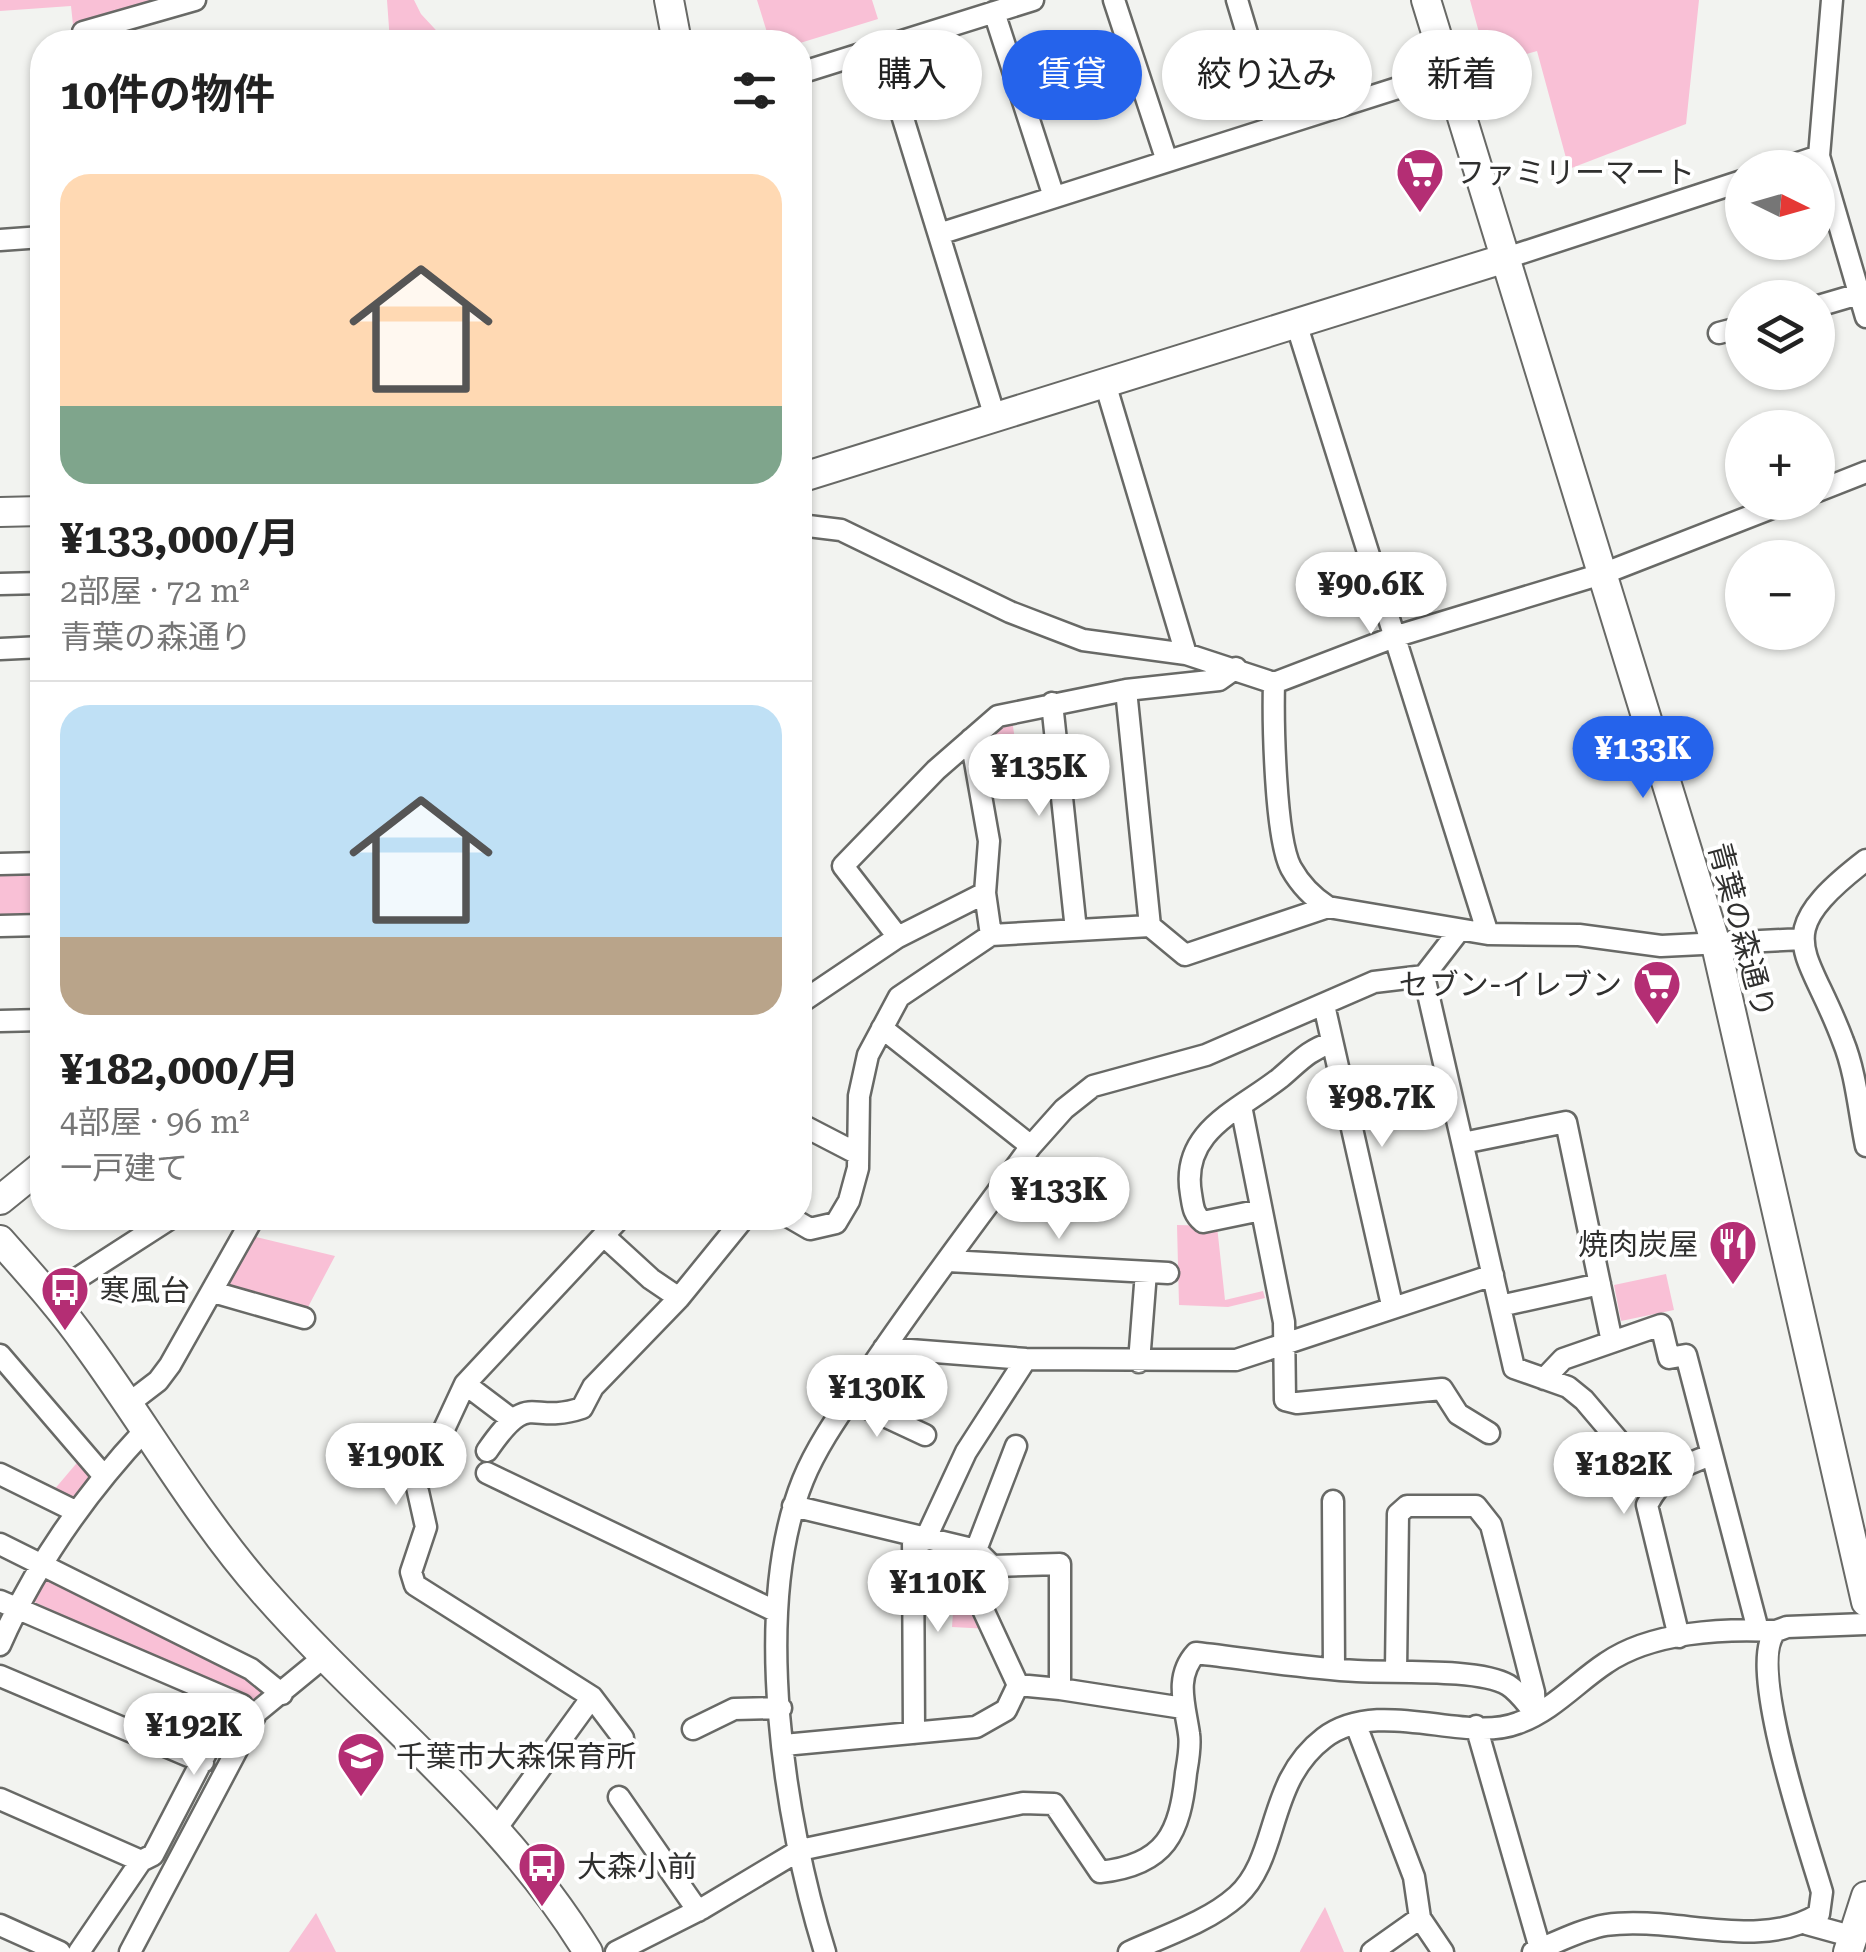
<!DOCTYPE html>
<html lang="ja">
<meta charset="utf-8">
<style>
body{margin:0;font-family:"Roboto Serif","Noto Sans JP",serif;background:#f2f2f2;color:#222;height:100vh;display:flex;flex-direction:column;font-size:38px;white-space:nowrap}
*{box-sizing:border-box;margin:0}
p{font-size:32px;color:#767676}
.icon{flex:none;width:55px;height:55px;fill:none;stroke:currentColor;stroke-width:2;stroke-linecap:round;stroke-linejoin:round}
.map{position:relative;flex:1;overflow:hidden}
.panel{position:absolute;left:30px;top:30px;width:782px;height:1200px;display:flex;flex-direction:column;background:#fff;border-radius:40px;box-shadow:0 2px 8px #0004}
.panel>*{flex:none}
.guide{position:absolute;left:842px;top:30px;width:872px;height:90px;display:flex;gap:20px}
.needle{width:65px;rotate:95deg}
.controls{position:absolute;left:1725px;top:150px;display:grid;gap:20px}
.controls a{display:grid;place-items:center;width:110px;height:110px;border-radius:50%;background:#fff;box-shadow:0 2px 8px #0004;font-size:50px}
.price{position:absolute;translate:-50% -85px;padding:0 22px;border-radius:35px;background:#fff;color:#222;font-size:32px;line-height:65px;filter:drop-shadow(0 2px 5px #0008)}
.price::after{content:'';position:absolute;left:50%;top:60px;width:30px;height:22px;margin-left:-15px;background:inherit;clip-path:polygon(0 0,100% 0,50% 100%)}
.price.selected{background:#2563eb;color:#fff}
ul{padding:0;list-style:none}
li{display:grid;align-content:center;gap:20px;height:530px;padding:0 30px}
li+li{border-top:2px solid #e0e0e0}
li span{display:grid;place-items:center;height:310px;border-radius:30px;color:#555}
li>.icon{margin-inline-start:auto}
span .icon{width:180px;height:180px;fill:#fffc;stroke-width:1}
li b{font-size:42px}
h2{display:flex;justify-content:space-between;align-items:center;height:120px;padding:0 30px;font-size:42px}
.chip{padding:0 35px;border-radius:45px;background:#fff;box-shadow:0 2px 8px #0004;font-size:35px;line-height:90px}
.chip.selected{background:#2563eb;color:#fff}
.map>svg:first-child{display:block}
.green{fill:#f9c0d6}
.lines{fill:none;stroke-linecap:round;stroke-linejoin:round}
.street-casing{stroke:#686966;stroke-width:25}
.secondary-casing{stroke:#686966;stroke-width:32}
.street{stroke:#fff;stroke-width:20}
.secondary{stroke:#fff;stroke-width:28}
.labels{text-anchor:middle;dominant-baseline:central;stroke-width:8;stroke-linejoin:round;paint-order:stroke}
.poi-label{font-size:30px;fill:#30302f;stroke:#fff;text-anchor:start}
.street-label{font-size:30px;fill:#30302f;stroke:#fff}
</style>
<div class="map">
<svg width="1866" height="1952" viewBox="0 0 1866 1952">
<rect width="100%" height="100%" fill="#f2f3f0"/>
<path class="green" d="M 0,0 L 164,0 L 73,25 L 71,6 L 0,11 Z
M 387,0 L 414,0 L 421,14 L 447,42 L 390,42 Z
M 757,0 L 872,0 L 878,19 L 800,43 L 770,42 Z
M 1470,0 L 1699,0 L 1686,124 L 1569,169 L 1537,51 L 1488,65 Z
M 1012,720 L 1017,753 L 983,760 L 983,736 Z
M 0,875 L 42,875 L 42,918 L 0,918 Z
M 1177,1225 L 1217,1226 L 1225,1300 L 1263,1291 L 1265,1298 L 1228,1307 L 1179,1305 Z
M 248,1235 L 335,1256 L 307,1309 L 223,1285 Z
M 1666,1274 L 1674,1310 L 1621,1321 L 1614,1285 Z
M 81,1458 L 94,1477 L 72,1500 L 53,1491 Z
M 957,1551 L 983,1564 L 970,1586 L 990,1629 L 952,1627 Z
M 43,1574 L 235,1667 L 259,1686 L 262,1695 L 251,1702 L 30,1600 Z
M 1325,1907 L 1344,1952 L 1300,1952 L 1300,1951 Z
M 316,1913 L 336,1952 L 289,1952 Z"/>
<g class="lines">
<g class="street-casing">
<path id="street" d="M 1114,0 L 1167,161
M 1237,0 L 1275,127
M 1832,0 L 1819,156 L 1866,317
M 994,12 L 1054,197
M 83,42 L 83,32 L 195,0
M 882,50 L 994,414
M 800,73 L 1033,0
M 1783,168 L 1819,156
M 939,234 L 1448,72
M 0,240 L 42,237
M 1503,259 L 1742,181
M 1818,306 L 1859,294
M 1297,326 L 1488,934
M 1719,333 L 1742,327
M 1105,383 L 1186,654
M 1818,491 L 1866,472
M 800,525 L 841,530 L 1010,612 L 1083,640 L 1186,654 L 1274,683 L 1397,636 L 1605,573 L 1787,502
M 0,584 L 42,583
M 0,649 L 42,647
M 1274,683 C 1273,721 1275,838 1291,868 C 1300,884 1312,897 1328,907
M 1126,690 L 1150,926 L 1185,955 L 1328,907 L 1488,934 L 1579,935 L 1661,946 L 1803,939
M 1052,703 L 1076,930
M 971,739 L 989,841 L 985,893 L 991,935
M 1866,860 C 1766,937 1808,946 1843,1041 C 1856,1073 1859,1112 1866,1146
M 0,864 L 42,863
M 0,926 L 42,925
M 898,937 L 843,866 L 936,770 L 998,716 L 1126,690 L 1219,680 L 1236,668
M 1424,976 L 1514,1368 L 1568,1387 L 1584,1400 L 1657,1486
M 800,1003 L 898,937 L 985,893
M 1324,1005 L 1392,1305
M 0,1021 L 42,1020
M 882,1028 L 1031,1146
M 1241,1106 L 1284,1322 L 1285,1400 L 1297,1403 L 1442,1389 L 1458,1414 L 1489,1433
M 800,1124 L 858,1154
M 1463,1143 L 1566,1122 L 1612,1342
M 1261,1210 L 1203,1222 C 1193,1214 1193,1206 1191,1194 C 1180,1131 1238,1111 1280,1078 C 1298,1063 1308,1050 1331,1043
M 620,1218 L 465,1384 L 417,1487 L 426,1527 L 411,1572 L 415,1585 L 592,1697 L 623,1738
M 791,1218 L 810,1229 L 836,1223 L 849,1201 L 858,1168 L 859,1096 L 868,1055 L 899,997 L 991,935 L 1150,926
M 604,1236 L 651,1279 L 679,1298
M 948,1261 L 1168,1273
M 213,1292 L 304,1318
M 50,1296 L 171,1218
M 1500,1306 L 1600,1284
M 884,1348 L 1026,1359 L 1236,1360 L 1493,1275
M 0,1355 L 103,1475
M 1139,1362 L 1146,1272
M 1544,1379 L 1563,1359 L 1661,1325 L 1669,1358 L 1686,1355 L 1758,1630
M 465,1384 L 510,1418
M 850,1400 L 925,1435
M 128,1404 L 158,1381 L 170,1365 L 253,1218
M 487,1451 C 531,1387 528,1426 582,1408 L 593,1387 L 679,1298 L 744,1218
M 487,1473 L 775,1611
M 0,1474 L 75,1511
M 1333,1501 L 1334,1669
M 793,1506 L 976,1550 L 1016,1446
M 913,1536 L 914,1733
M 925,1540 L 966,1452 L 1026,1359
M 0,1544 L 251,1669 L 282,1694
M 976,1550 L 992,1566 L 1060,1564 L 1060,1689 L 1018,1685 L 973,1588 L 992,1566
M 0,1601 L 242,1705
M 1679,1637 L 1647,1505 C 1663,1475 1681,1465 1712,1455
M 0,1645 C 36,1563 85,1494 146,1429
M 1396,1671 L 1398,1514 L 1407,1506 L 1476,1506 L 1491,1525 L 1534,1692 L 1535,1713
M 0,1676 L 203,1762
M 1060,1689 L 1183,1708
M 1356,1725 L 1414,1877 L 1420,1918
M 1476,1726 L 1541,1952
M 693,1729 L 734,1709 L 781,1708
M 784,1745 L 976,1727 L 1006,1710 L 1018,1685
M 619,1797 L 698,1911
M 0,1799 L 141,1861
M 496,1829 L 592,1697
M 1807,1924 L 1854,1937
M 0,1925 L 60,1952
M 79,1952 L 141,1861 L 153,1855 L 233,1701
M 130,1952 L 257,1712 L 324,1657
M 616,1952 L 703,1908 L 800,1850 L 1023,1803 L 1054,1804 L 1100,1872 C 1166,1865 1180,1833 1186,1773 C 1188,1761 1191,1746 1189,1734 C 1185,1705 1174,1677 1196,1653 C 1249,1659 1303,1668 1357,1671 C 1392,1673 1480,1668 1508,1685 C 1518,1691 1527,1704 1535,1713
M 825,1952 C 784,1821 751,1609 803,1480 C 818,1443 844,1408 866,1375 C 918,1297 976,1222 1031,1146 L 1064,1109 L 1093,1086 L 1206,1055 L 1374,982 L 1424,976 L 1458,932
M 1129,1952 C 1164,1936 1208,1922 1237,1896 C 1280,1857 1266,1782 1324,1738 C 1380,1696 1464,1744 1518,1723 C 1552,1711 1577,1682 1606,1663 C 1651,1632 1723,1628 1776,1631
M 1372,1952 L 1420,1918 L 1443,1952
M 1533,1952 C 1555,1943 1582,1929 1606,1925 C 1674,1915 1759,1952 1819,1914 L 1822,1892 C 1809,1847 1745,1663 1776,1631 L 1787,1627 L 1866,1624"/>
</g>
<g class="secondary-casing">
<path id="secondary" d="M 669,0 L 677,42
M 1426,0 L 1715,941 L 1866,1602
M 800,478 L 1503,259
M 0,512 L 42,511
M 0,1200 L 42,1166
M 0,1240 C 30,1274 61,1308 87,1345 C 147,1427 197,1516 264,1592 C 371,1714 503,1812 588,1952
M 1848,1952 L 1866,1896"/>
</g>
<use href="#street" class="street"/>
<use href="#secondary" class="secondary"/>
</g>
<defs>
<g id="supermarket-pin" transform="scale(2.5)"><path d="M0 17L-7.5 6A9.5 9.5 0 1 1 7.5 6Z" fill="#b42e74" stroke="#fff"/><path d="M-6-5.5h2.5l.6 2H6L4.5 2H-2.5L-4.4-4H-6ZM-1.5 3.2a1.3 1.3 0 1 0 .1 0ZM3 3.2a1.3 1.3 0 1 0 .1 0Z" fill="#fff"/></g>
<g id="restaurant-pin" transform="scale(2.5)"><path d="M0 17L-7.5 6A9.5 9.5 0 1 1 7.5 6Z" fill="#b42e74" stroke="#fff"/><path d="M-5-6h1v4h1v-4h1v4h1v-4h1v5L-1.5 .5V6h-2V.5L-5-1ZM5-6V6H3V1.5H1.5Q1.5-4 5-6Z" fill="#fff"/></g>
<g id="bus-pin" transform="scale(2.5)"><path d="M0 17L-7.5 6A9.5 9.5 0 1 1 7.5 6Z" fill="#b42e74" stroke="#fff"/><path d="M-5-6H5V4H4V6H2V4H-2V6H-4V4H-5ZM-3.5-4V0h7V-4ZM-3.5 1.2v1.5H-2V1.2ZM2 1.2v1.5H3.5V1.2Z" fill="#fff"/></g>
<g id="school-pin" transform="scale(2.5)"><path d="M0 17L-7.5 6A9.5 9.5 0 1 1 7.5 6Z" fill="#b42e74" stroke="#fff"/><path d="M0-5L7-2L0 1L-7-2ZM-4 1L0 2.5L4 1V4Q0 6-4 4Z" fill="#fff"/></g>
</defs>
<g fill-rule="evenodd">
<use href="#supermarket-pin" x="1420" y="172"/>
<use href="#supermarket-pin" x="1657" y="984"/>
<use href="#restaurant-pin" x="1733" y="1244"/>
<use href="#bus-pin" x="65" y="1290"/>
<use href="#school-pin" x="361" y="1756"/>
<use href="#bus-pin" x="542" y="1866"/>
</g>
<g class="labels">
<g class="poi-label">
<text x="1455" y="172">ファミリーマート</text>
<text x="1622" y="984" text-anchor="end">セブン-イレブン</text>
<text x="1698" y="1244" text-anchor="end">焼肉炭屋</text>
<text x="100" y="1290">寒風台</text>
<text x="396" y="1756">千葉市大森保育所</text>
<text x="577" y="1866">大森小前</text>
</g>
<g class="street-label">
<text transform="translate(1742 930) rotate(75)">青葉の森通り</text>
</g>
</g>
</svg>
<div class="controls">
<a><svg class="needle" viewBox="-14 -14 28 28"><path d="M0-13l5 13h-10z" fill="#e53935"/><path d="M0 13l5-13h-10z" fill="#767676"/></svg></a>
<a><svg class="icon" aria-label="layers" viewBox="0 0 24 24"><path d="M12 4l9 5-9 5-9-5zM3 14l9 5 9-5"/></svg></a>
<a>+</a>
<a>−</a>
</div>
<b class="price" style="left:1371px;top:637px">¥90.6K</b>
<b class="price selected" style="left:1643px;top:801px">¥133K</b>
<b class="price" style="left:1039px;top:819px">¥135K</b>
<b class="price" style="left:1382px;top:1150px">¥98.7K</b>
<b class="price" style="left:1059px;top:1242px">¥133K</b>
<b class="price" style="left:877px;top:1440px">¥130K</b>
<b class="price" style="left:396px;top:1508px">¥190K</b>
<b class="price" style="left:1624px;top:1517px">¥182K</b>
<b class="price" style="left:938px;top:1635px">¥110K</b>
<b class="price" style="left:194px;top:1778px">¥192K</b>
<div class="guide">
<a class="chip">購入</a>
<a class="chip selected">賃貸</a>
<a class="chip">絞り込み</a>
<a class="chip">新着</a>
</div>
<section class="panel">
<h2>10件の物件<svg class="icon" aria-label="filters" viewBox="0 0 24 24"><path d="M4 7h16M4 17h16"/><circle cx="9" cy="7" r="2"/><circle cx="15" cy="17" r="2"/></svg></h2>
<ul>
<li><span style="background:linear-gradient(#ffd9b3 75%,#7fa58c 0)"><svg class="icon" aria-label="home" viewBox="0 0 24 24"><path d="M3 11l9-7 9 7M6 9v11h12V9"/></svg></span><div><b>¥133,000/月</b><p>2部屋 · 72 m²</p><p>青葉の森通り</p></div></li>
<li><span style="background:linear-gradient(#bfe0f5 75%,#b9a48a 0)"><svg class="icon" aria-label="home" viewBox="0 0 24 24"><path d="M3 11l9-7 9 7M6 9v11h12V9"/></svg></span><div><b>¥182,000/月</b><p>4部屋 · 96 m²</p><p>一戸建て</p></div></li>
</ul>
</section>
</div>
